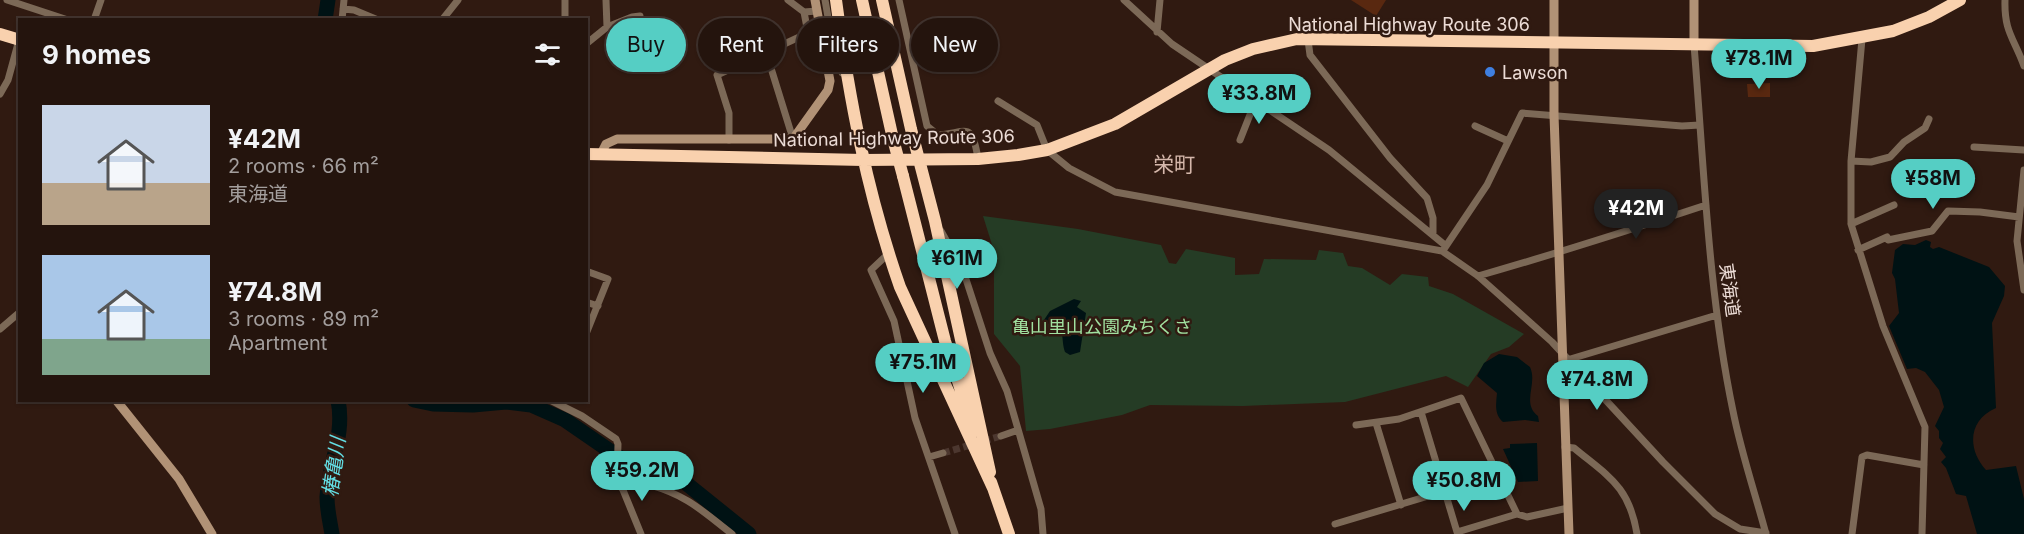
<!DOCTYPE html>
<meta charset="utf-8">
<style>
body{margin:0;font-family:Inter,"Noto Sans JP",sans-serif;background:#30211b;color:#f1f3f6;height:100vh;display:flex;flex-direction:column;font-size:22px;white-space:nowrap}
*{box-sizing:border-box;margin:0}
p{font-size:20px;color:#a39e9d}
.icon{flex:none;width:33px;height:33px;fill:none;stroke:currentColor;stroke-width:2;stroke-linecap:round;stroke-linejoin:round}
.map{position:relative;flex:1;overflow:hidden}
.side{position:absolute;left:18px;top:18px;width:570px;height:384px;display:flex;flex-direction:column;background:#24140d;border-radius:0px;box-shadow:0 2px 4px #0004,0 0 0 2px #41332e}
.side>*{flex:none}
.hud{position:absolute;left:606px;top:18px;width:570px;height:54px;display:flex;gap:12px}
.price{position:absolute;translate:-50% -51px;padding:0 14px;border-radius:21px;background:#55cec4;color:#111;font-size:20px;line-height:39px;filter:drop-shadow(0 2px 3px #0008)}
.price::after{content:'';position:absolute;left:50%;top:36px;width:18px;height:14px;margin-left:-9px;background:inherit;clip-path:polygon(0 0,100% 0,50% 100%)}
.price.current{background:#222;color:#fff}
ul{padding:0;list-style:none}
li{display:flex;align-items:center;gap:18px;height:150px;padding:0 24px}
li span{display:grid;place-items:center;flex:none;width:168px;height:120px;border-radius:0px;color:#555}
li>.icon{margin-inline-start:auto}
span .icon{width:72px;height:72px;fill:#fffc;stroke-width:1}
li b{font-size:26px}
h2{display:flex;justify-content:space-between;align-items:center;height:72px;padding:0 24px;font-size:26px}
.pill{padding:0 21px;border-radius:27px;background:#24140d;box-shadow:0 2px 4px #0004,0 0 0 2px #41332e;font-size:21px;line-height:54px}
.pill.current{background:#55cec4;color:#111}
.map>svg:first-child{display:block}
.green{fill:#253c25}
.water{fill:#001214}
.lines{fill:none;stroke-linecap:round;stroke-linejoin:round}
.river{stroke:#001214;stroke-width:15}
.building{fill:#592810}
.street-tunnel{stroke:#4c372f;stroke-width:7;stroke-dasharray:7 3.5;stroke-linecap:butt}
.street{stroke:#7c6957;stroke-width:7}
.secondary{stroke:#b19276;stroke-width:9}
.highway{stroke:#f9d1ae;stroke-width:12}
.highway-bridge{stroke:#f9d1ae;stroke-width:12}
.shop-dot{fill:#3f7fe0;stroke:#301a11;stroke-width:2}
.labels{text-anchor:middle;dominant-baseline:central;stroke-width:5;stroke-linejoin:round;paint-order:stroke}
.street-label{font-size:18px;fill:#ecdcd6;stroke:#301a11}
.poi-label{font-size:18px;fill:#ecdcd6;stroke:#301a11;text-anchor:start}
.park-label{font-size:18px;fill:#a1e1a0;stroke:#301a11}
.water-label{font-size:20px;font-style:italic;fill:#64e0e6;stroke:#301a11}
.quarter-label{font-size:21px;fill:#d5b7ab;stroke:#301a11}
</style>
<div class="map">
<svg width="2024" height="534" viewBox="0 0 2024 534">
<rect width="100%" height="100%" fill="#301a11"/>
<path class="green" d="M 983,216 L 1078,229 L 1161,245 L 1169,263 L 1176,264 L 1186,249 L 1235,258 L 1235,275 L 1259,274 L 1264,259 L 1316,260 L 1319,250 L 1343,253 L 1348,266 L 1362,268 L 1390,285 L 1402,274 L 1428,277 L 1429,286 L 1453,294 L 1524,334 L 1509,347 L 1491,354 L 1468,387 L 1446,376 L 1345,402 L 1243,406 L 1150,405 L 1122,415 L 1050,429 L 1026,431 L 1020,366 L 994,334 L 994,251 Z"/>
<path class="water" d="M 1926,240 L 1931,242 L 1930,247 L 1933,249 L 1939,247 L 1989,267 L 2005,286 L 2004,296 L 1992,323 L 1996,408 C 1968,420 1967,449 1986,470 L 2016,466 L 2024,499 L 2024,534 L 1977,534 L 1966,496 L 1956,494 L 1946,468 L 1941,462 L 1946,457 L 1940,449 L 1943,443 L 1939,438 L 1939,431 L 1935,426 L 1944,407 L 1939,390 L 1925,372 L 1916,368 L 1907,369 L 1889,326 L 1899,313 L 1895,279 L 1892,273 L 1895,250 L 1903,244 L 1915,245 Z
M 1074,299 L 1081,301 L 1077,307 L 1086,313 L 1080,352 L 1070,355 L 1065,352 C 1061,340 1065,332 1056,323 L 1049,324 L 1044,320 L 1050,311 Z
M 1499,354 L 1517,357 L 1530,367 C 1538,384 1521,403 1538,416 L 1539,422 L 1525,420 L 1503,422 C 1494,414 1496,404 1497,393 L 1477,376 L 1484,363 Z
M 1537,443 L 1538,481 L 1518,482 L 1503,449 L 1510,448 L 1510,444 Z"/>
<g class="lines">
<path class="river" d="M 325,20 L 328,0
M 414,400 L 433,404 L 473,405 L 506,402 L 531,405 L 565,420 L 626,462 L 677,476 L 749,534
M 332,534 C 330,522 327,510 327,497 C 329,463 345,435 338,400"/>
</g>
<path class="building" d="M 1351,0 L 1386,0 L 1376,16 Z
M 1770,83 L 1770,97 L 1748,97 L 1747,84 Z"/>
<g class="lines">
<path class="street-tunnel" d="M 943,453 L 1001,436"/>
<path class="street" d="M 7,0 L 68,20
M 565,0 L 565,20
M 788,0 L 804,12
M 825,0 L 833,46 L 842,73
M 899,0 L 927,126 L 938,135 C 967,133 972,120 978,159
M 1124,0 L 1172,44 L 1329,150 L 1446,246
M 2005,0 C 2004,32 2014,38 2024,66
M 343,9 L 354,10 L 378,20
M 94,20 L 101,0
M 342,20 L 344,0
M 442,20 L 458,0
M 607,27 L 632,17 L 640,16
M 1157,32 L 1160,0
M 1862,39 L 1851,161 L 1851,224 L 1883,326 L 1925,427 L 1922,534
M 1308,40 L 1310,55 L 1390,158 L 1427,198 L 1433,218 L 1433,233
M 586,44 L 607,27 L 606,0
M 1694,45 C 1704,167 1708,291 1733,411 C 1741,452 1755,493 1766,534
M 766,52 L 793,139
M 0,94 L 8,80 L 19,40
M 998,101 L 1037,125 L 1047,150 L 1069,168 L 1115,192 L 1442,251 L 1478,276 L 1552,342 L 1663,462 L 1715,514 L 1740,529 L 1766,533
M 1475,126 L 1508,141
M 729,140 L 729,113 L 717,75 L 808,33 L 804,12 L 817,11
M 1240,140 L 1255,102
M 1974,147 L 2024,150
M 1851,161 L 1871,162 L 1890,157 L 1904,142 L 1925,128 L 1929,119
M 2024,170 L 2017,241 L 2024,290
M 1851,224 L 1894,205
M 941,231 L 963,270 L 990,353 L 1007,391 L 1041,509 L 1043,534
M 1444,249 L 1487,185 L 1522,113 L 1682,126 L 1700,125
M 1858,250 L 1887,237 L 1888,240 L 1932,231 L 1948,211 L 1980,212 L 2019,217
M 888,254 L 871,270 L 894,321 L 915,418 L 955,534
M 586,271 L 608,279 L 586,334
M 1478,276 C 1555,254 1630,230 1706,205
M 586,302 L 598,306
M 0,329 L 20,312
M 1567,360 L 1717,315
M 550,400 L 582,416 L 616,439 L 618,444 L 617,482 L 623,490 L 641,534
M 1421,412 L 1457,532 L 1517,514 L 1527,517 L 1568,508
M 1376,423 L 1401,505
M 1356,425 L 1399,419 L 1461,398 L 1517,514
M 1001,436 L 1018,430
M 1565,447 L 1574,448 C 1609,477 1629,486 1637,534
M 929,457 L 943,453
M 618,485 C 629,479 638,482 650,485 C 688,496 701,510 732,534
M 1335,524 L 1445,491
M 1852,534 L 1862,457 L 1867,455 L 1924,465"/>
<path class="secondary" d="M 1554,0 L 1554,115 L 1569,534
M 1694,45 L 1694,0
M 601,154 L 606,144 L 617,139 L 793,139 L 828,90 L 830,81 L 815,0
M 116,400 L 179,479 L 212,534"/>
<path class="highway" d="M 836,0 C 849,98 867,193 900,287 L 993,488
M 862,0 L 893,139
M 882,0 L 911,129 L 935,221 L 990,472
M 0,34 L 20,40
M 586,154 L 863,160 L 978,159 L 1018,155 L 1047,150 L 1115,124 L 1225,60 L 1253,49 L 1297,39 L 1813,46 L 1893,31 L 1929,17 L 1960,0
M 903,176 L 945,341 L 974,431
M 991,482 L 1009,534"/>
<path class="highway-bridge" d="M 893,139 L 903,176"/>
</g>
<circle class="shop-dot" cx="1490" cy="72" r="6"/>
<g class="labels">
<g class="street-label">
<text x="1409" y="24">National Highway Route 306</text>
<text transform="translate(894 138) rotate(-1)">National Highway Route 306</text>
<text transform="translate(1730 290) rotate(82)">東海道</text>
</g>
<g class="poi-label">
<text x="1502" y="72">Lawson</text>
</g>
<g class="park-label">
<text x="1102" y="326">亀山里山公園みちくさ</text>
</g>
<g class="water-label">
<text transform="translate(334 467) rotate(-82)">椿亀川</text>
</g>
<g class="quarter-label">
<text x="1174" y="164">栄町</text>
</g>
</g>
</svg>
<b class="price" style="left:1759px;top:90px">¥78.1M</b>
<b class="price" style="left:1259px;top:125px">¥33.8M</b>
<b class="price" style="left:1933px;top:210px">¥58M</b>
<b class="price current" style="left:1636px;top:240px">¥42M</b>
<b class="price" style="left:957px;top:290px">¥61M</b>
<b class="price" style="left:923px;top:394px">¥75.1M</b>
<b class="price" style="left:1597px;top:411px">¥74.8M</b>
<b class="price" style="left:642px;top:502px">¥59.2M</b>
<b class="price" style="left:1464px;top:512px">¥50.8M</b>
<div class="hud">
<a class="pill current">Buy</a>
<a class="pill">Rent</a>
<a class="pill">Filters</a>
<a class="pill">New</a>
</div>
<section class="side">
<h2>9 homes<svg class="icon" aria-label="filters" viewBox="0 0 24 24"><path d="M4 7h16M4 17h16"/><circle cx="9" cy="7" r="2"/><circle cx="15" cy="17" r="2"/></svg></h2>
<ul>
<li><span style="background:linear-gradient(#c9d6e8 65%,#b9a48a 0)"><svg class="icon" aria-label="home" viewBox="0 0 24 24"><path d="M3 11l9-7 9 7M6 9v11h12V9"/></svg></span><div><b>¥42M</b><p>2 rooms · 66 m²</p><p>東海道</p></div></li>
<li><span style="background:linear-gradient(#a9c7e8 70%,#7fa58c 0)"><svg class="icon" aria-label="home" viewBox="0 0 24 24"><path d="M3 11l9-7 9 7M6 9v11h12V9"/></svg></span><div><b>¥74.8M</b><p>3 rooms · 89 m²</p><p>Apartment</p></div></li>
</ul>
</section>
</div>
